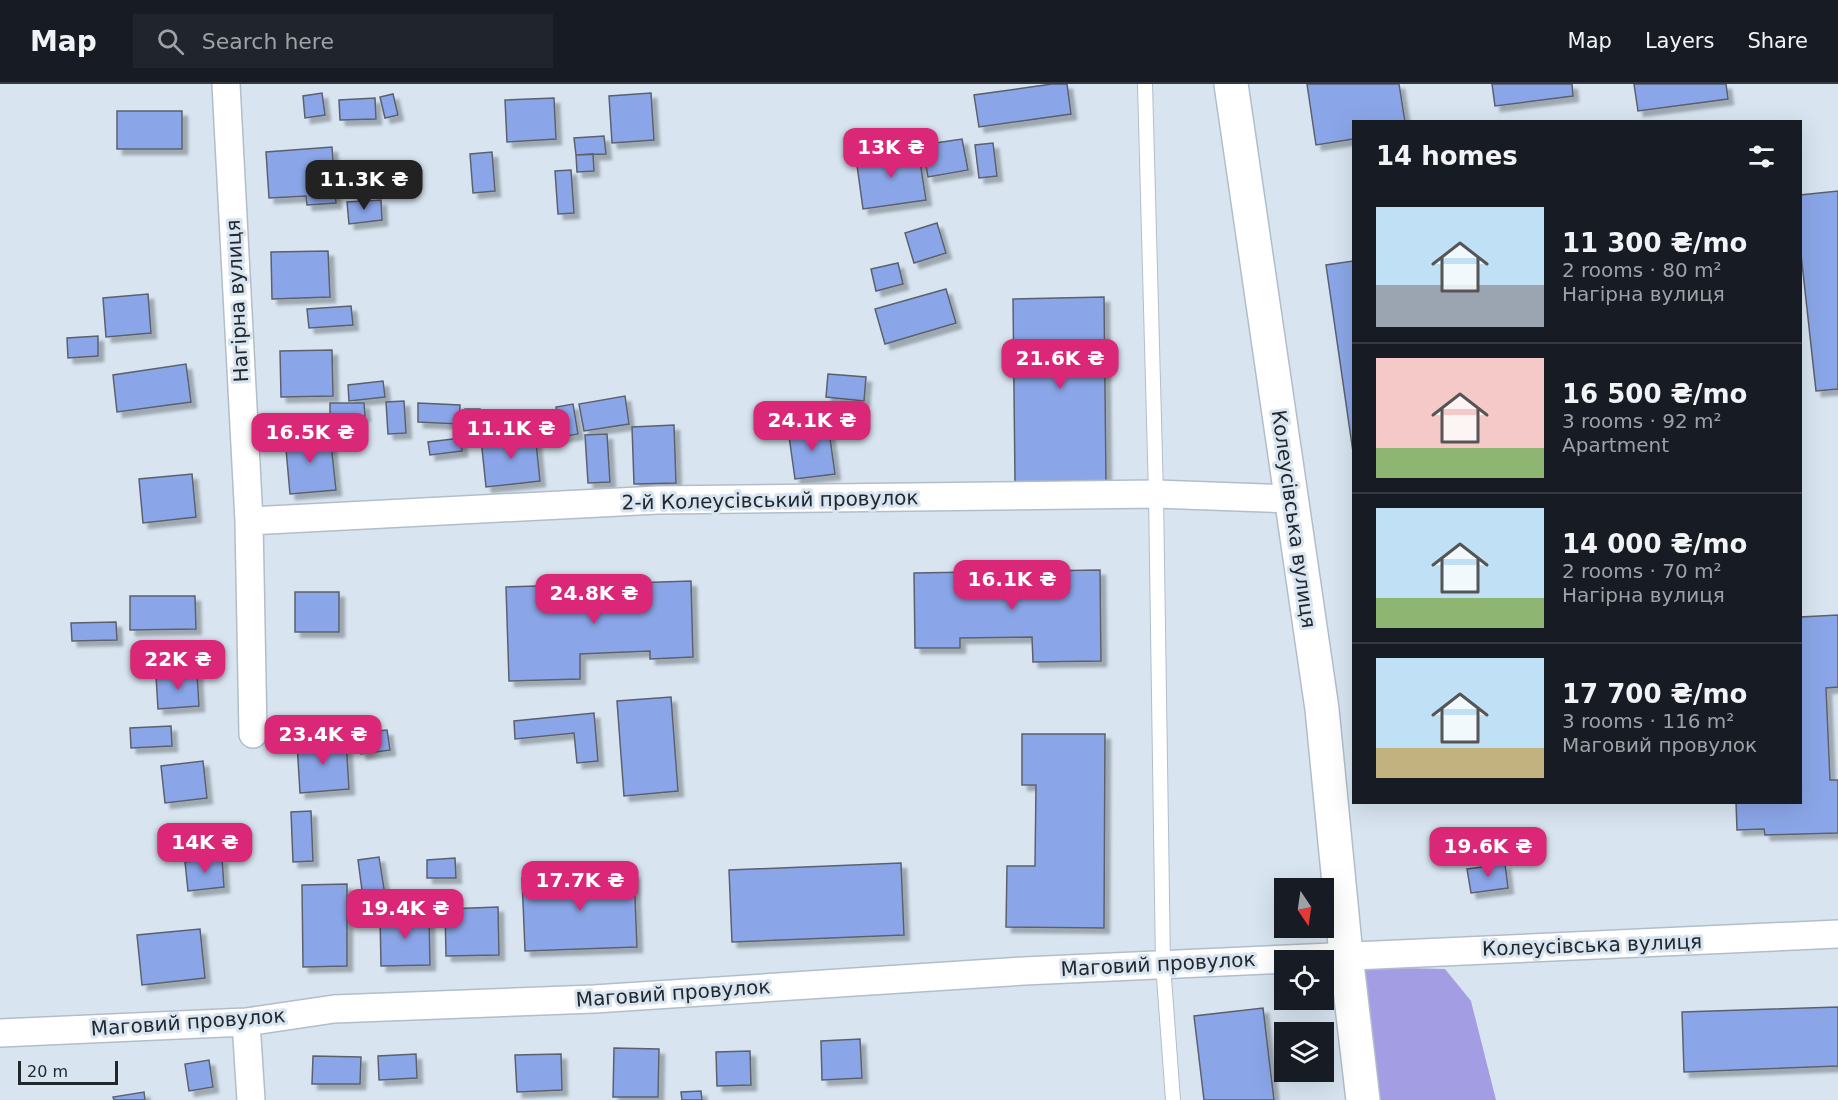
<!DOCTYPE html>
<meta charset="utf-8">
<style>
body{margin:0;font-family:"DejaVu Sans",sans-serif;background:#20242c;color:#f1f3f6;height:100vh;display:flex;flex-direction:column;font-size:22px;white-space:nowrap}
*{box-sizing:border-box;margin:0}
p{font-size:20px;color:#9ea1a6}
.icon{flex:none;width:33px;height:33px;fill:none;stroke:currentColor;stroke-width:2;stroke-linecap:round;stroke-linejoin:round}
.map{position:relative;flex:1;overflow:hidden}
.details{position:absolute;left:1352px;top:36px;width:450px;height:684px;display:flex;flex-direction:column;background:#171b24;border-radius:0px;box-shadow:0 6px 24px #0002}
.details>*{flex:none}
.needle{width:39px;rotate:167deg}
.tools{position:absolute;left:1274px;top:794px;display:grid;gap:12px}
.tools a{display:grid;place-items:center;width:60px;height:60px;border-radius:0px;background:#171b24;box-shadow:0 6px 24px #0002;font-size:30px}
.scale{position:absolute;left:18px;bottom:15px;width:100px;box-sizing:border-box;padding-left:6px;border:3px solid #22272c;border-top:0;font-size:16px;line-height:21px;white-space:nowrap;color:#22272c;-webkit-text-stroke:4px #d8e5f1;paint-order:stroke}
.price{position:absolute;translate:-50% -51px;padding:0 14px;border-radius:12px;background:#db2777;color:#fff;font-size:20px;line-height:39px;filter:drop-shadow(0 2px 3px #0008)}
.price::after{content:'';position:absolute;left:50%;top:36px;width:18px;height:14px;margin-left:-9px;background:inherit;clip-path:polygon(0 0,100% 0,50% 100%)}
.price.current{background:#222;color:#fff}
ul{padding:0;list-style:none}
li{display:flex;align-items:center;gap:18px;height:150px;padding:0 24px}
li+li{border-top:2px solid #363941}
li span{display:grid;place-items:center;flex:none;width:168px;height:120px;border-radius:0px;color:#555}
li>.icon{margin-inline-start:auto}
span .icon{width:72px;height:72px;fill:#fffc;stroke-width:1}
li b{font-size:26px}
h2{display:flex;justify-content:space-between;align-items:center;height:72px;padding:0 24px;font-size:26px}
header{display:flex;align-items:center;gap:36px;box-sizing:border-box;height:84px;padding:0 30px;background:#171b24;border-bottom:2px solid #363941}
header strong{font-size:28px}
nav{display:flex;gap:33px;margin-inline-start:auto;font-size:21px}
.search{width:420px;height:54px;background:#20242c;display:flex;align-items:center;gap:15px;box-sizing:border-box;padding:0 21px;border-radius:0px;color:#9ea1a6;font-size:22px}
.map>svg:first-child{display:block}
.forest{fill:#a39de3}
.building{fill:#8ba6e8;stroke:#5b616e;stroke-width:1.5;filter:url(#shadow)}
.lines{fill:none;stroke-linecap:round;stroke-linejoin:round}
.lane-casing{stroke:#b1beca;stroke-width:16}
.street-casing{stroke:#b1beca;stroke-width:30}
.secondary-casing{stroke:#b1beca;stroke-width:36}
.lane{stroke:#fff;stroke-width:14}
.street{stroke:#fff;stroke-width:27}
.secondary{stroke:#fff;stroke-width:33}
.labels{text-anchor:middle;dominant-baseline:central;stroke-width:6;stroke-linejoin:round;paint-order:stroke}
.street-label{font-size:20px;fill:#22272c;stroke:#d8e5f1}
</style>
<header>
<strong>Map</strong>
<div class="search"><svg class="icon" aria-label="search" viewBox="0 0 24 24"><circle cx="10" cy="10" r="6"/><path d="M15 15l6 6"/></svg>Search here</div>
<nav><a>Map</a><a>Layers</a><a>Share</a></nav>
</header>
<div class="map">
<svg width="1838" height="1016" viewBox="0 0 1838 1016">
<defs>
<filter id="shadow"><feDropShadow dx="5.5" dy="5.5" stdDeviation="1.5" flood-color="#0004"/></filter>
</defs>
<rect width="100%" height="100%" fill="#d8e5f1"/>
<path class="forest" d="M 1358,883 L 1445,885 L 1471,917 L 1496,1016 L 1373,1016 Z"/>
<path class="building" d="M 1052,0 L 1067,0 L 1071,30 L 979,43 L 974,11 Z
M 1307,0 L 1399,0 L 1405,38 L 1353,38 L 1353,55 L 1316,61 Z
M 1492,0 L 1572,0 L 1573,12 L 1495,22 Z
M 1634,0 L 1726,0 L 1728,15 L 1638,27 Z
M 322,9 L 325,31 L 305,34 L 303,12 Z
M 651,9 L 654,56 L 612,59 L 609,12 Z
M 393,10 L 398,31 L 385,34 L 380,13 Z
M 375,14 L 376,35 L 340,36 L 339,16 Z
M 554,14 L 556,55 L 507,58 L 505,16 Z
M 117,27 L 182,27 L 182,65 L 117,65 Z
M 604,52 L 606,70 L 576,71 L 574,54 Z
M 962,55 L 968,86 L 928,93 L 922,61 Z
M 993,59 L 997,92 L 979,94 L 975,61 Z
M 332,63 L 336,119 L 307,121 L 306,112 L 269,114 L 266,68 Z
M 918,65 L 926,116 L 863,125 L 856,74 Z
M 492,68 L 495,107 L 473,109 L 470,70 Z
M 593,70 L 594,87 L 577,88 L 576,71 Z
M 571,86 L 574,129 L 558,130 L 555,87 Z
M 1838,107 L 1838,305 L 1816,307 L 1800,161 L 1800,111 Z
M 381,116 L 382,136 L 349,140 L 347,118 Z
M 937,139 L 946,169 L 914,179 L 905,149 Z
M 328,167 L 330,213 L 272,215 L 271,168 Z
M 1353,177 L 1353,368 L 1326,181 Z
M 898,179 L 903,200 L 876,207 L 871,185 Z
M 946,205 L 956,239 L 885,260 L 875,225 Z
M 148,210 L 151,249 L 106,253 L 103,214 Z
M 1104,213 L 1106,397 L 1015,398 L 1013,215 Z
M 351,222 L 353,241 L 309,244 L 307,225 Z
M 98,252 L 98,272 L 68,274 L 67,254 Z
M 332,266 L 333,312 L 281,313 L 280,267 Z
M 186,280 L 191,318 L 117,328 L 113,291 Z
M 828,290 L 866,293 L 864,317 L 826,313 Z
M 383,297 L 385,313 L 349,317 L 348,301 Z
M 625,312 L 629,340 L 584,347 L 579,320 Z
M 404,317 L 406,349 L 388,350 L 386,318 Z
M 330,319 L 364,319 L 365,332 L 330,333 Z
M 418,319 L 460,321 L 459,340 L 418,338 Z
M 573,320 L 578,350 L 561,353 L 556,323 Z
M 465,325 L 480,325 L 480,355 L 465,355 Z
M 828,340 L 835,390 L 795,395 L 788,345 Z
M 674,341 L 676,399 L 634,400 L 632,343 Z
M 535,349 L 540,397 L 486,403 L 481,355 Z
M 330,350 L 336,406 L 290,410 L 285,354 Z
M 607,350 L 610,398 L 588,399 L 585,351 Z
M 461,354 L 462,367 L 430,371 L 428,358 Z
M 192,390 L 196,433 L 143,439 L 139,395 Z
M 1100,486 L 1101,577 L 1033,578 L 1032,553 L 960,554 L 960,564 L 915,564 L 914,489 Z
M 691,497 L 693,573 L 650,575 L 650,567 L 580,570 L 580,595 L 509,597 L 506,503 Z
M 295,508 L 339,508 L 339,548 L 295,548 Z
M 130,512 L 195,512 L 196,545 L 130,546 Z
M 1838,531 L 1838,603 L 1826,604 L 1830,696 L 1838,696 L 1838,749 L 1765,751 L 1764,745 L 1737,746 L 1736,718 L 1800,718 L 1800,533 Z
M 116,538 L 117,556 L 72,557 L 71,539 Z
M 197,589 L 199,622 L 158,625 L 156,592 Z
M 671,613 L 678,707 L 624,712 L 617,617 Z
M 594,629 L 598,677 L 577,679 L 574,649 L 515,655 L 514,637 Z
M 171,642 L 172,662 L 131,664 L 130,644 Z
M 387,646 L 390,666 L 361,670 L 358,649 Z
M 1022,650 L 1105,650 L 1104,844 L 1006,843 L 1007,782 L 1035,782 L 1036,701 L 1022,701 Z
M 346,656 L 349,705 L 300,709 L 297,659 Z
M 203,677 L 207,714 L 165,719 L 161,682 Z
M 311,727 L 313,777 L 293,778 L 291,728 Z
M 379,773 L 385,811 L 363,814 L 358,776 Z
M 222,774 L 224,803 L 188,807 L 185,778 Z
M 455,774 L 456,794 L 427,794 L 427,776 Z
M 901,779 L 904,851 L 732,858 L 729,786 Z
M 1505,780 L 1508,804 L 1471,809 L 1467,785 Z
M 634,789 L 637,863 L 525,867 L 522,794 Z
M 347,800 L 347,882 L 303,883 L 302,801 Z
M 498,823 L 499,871 L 446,872 L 445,825 Z
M 429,830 L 430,881 L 381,882 L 380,832 Z
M 200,845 L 205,894 L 142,901 L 137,851 Z
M 1838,923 L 1838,982 L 1684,988 L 1682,928 Z
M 1263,924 L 1274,1016 L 1204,1016 L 1194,932 Z
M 860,955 L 862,994 L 822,996 L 821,957 Z
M 614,964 L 659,965 L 658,1013 L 613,1013 Z
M 750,967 L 751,1001 L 717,1002 L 716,968 Z
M 416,970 L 417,994 L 379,996 L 378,972 Z
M 561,970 L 562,1006 L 517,1008 L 515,971 Z
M 313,972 L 361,973 L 360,1000 L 312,1000 Z
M 209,976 L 213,1003 L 189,1007 L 185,980 Z
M 701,1007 L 702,1016 L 682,1016 L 681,1008 Z
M 144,1008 L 145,1016 L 114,1016 L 113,1013 Z"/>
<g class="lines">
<g class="lane-casing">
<path id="lane" d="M 1145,0 L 1156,410 L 1163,880 L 1173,1016"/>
</g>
<g class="street-casing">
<path id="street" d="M 226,0 L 249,437 L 253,650
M 249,437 L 658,416 L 1156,410 L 1291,415
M 246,938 L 251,1016
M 0,949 L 246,938 L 334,925 L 594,915 L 1024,887 L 1838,850"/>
</g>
<g class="secondary-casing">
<path id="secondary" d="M 1231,0 L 1322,625 L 1346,871 L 1363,1016"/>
</g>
<use href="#lane" class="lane"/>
<use href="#street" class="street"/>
<use href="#secondary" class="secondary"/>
</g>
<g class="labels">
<g class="street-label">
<text transform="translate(237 217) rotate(-93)">Нагірна вулиця</text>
<text transform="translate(770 416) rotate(-1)">2-й Колеусівський провулок</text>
<text transform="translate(1294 435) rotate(82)">Колеусівська вулиця</text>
<text transform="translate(1592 861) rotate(-2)">Колеусівська вулиця</text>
<text transform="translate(1158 880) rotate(-3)">Маговий провулок</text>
<text transform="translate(673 909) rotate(-4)">Маговий провулок</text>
<text transform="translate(188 938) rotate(-4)">Маговий провулок</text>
</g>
</g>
</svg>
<div class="tools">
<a><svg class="needle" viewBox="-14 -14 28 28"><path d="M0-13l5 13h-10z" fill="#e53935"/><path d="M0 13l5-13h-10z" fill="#9ea1a6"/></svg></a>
<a><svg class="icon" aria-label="locate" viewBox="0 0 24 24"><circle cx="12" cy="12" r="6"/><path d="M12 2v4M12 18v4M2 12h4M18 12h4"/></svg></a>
<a><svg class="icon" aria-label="layers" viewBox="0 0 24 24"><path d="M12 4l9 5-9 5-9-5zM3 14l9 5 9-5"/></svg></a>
</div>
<div class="scale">20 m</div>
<b class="price" style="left:891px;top:95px">13K ₴</b>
<b class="price current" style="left:364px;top:127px">11.3K ₴</b>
<b class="price" style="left:1060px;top:306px">21.6K ₴</b>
<b class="price" style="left:812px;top:368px">24.1K ₴</b>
<b class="price" style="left:511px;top:376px">11.1K ₴</b>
<b class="price" style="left:310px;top:380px">16.5K ₴</b>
<b class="price" style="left:1012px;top:527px">16.1K ₴</b>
<b class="price" style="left:594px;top:541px">24.8K ₴</b>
<b class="price" style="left:178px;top:607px">22K ₴</b>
<b class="price" style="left:323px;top:682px">23.4K ₴</b>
<b class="price" style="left:205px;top:790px">14K ₴</b>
<b class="price" style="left:1488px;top:794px">19.6K ₴</b>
<b class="price" style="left:580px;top:828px">17.7K ₴</b>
<b class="price" style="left:405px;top:856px">19.4K ₴</b>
<section class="details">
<h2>14 homes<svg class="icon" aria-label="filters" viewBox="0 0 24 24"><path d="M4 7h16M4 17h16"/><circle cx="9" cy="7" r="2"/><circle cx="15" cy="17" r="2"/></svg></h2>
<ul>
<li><span style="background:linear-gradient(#bfe0f5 65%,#9aa5b1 0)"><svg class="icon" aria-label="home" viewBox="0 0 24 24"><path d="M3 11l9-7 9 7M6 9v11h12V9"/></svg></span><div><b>11 300 ₴/mo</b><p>2 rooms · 80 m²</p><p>Нагірна вулиця</p></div></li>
<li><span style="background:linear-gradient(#f6c9c9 75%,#8fb573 0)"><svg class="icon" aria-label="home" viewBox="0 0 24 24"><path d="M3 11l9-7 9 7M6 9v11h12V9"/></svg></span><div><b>16 500 ₴/mo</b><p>3 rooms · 92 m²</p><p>Apartment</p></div></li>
<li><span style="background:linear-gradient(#bfe0f5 75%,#8fb573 0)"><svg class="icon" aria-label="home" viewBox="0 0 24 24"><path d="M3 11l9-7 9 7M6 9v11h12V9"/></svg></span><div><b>14 000 ₴/mo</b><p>2 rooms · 70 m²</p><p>Нагірна вулиця</p></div></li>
<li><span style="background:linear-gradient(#bfe0f5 75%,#c2b280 0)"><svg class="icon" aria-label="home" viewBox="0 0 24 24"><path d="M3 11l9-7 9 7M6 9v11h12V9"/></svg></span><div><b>17 700 ₴/mo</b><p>3 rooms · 116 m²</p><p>Маговий провулок</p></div></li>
</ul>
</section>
</div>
